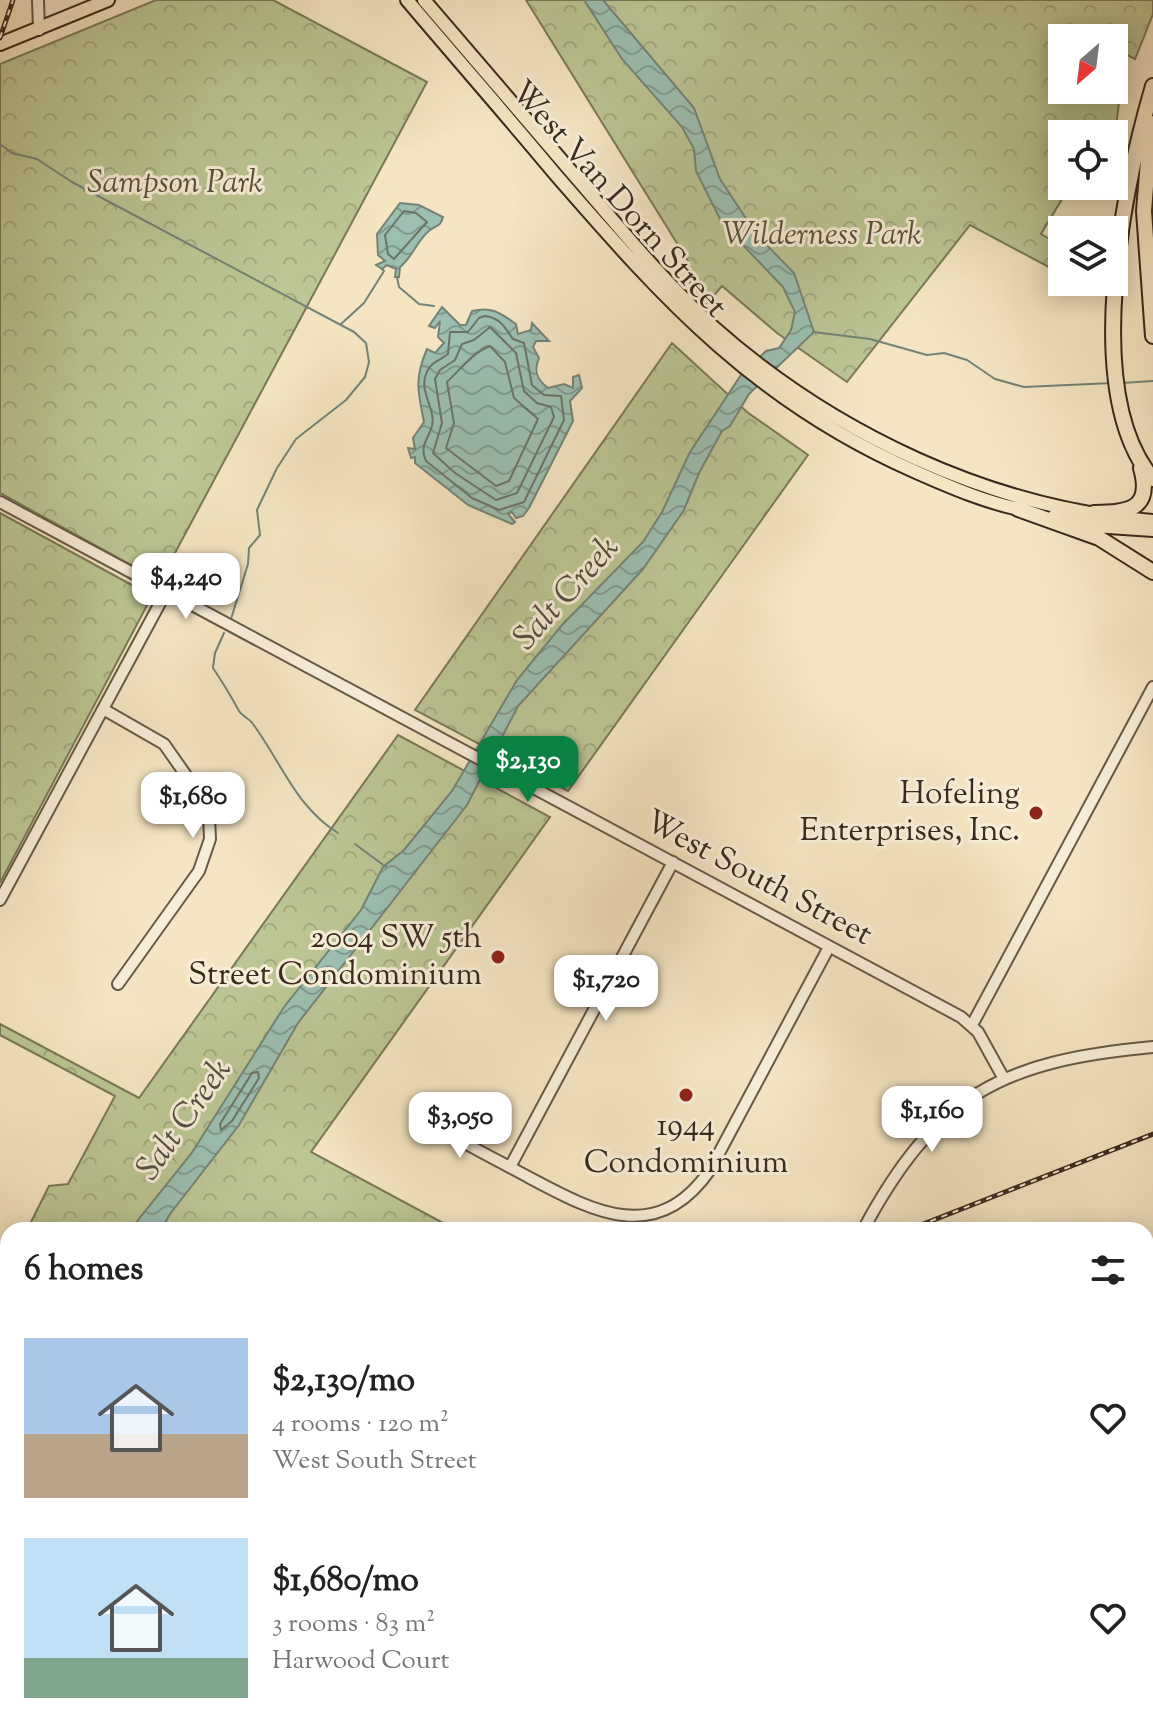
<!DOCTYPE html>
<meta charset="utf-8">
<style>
body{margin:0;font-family:"Sorts Mill Goudy",serif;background:#f2f2f2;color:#222;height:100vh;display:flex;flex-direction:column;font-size:30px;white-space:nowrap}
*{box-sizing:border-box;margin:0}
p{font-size:26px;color:#767676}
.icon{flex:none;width:44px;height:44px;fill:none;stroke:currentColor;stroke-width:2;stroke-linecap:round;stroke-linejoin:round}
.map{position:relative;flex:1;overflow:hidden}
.drawer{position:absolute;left:0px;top:1222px;width:1154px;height:512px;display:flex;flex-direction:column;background:#fff;border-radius:24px 24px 0 0;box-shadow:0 4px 20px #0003}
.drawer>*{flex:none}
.needle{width:52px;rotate:208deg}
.tools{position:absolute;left:1048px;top:24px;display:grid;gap:16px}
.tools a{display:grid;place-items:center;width:80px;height:80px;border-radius:0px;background:#fff;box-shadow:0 4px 20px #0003;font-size:40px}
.price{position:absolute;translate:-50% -68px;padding:0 18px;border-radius:16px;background:#fff;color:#222;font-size:26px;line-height:52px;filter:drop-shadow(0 2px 4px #0008)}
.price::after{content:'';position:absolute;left:50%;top:48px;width:24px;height:18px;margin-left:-12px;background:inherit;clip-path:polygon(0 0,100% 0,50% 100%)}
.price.on{background:#0b8043;color:#fff}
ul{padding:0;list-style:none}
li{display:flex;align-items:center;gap:24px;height:200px;padding:0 24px}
li span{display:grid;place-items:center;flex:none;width:224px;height:160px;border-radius:0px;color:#555}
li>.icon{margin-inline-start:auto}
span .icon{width:96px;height:96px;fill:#fffc;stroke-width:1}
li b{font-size:34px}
h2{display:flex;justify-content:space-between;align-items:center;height:96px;padding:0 24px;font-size:34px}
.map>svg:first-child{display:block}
.forest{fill:url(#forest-crowns);stroke:#7a7858;stroke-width:2}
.water{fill:url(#water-waves);stroke:#748375;stroke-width:2}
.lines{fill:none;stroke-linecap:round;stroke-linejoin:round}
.shore{stroke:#6a7466;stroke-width:2}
.stream{stroke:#748375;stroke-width:2}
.minor-casing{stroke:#675946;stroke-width:14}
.major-casing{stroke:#382a1c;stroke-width:16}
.highway-casing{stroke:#382a1c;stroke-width:18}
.minor{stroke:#f8eed8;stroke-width:10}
.major{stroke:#f5e5c3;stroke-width:12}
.highway{stroke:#f5e5c3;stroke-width:14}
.rail-casing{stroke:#382a1c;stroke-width:5}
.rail{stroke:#f8eed8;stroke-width:2;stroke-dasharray:6;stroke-linecap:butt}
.poi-dot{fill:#8f2418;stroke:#f8eed8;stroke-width:3}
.labels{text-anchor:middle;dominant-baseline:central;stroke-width:6;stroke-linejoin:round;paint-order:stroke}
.park-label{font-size:32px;font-style:italic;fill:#59513a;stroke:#f8eed8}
.street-label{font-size:32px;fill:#382a1c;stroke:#f8eed8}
.poi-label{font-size:32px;fill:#382a1c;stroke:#f8eed8;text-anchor:end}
.water-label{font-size:34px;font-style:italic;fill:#514f41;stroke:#f8eed8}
</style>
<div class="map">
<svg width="1153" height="1734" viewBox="0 0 1153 1734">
<defs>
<pattern id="forest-crowns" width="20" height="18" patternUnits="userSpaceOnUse" patternTransform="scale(2)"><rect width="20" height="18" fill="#bcc594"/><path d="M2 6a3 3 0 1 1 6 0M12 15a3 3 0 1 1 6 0" fill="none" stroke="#a2a97f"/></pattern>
<pattern id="water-waves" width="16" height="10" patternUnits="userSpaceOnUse" patternTransform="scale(2)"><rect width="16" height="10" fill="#9cbfb1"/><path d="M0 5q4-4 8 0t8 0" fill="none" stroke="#809b8f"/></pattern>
</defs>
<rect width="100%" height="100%" fill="#f5e5c3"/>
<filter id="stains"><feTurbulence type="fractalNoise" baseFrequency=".0025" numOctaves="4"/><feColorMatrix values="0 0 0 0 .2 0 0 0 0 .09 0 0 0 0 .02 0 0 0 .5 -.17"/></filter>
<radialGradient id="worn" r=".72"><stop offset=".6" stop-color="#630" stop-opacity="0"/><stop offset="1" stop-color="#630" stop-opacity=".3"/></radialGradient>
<path class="forest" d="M 156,0 L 273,0 L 427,82 L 160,581 L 0,493 L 0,64 Z
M 526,0 L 1153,0 L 1153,14 L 1135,59 L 1124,53 L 1114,71 L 1114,38 L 1062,38 L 1062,90 L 1114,90 L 1114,73 L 1122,78 L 1114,143 L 1114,134 L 1062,134 L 1062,186 L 1070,186 L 1041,234 L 1062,246 L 1062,274 L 970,225 L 847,382 L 777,333 L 722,286 L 694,319 L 688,261 Z
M 672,343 L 747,412 L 808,455 L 568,791 L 415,710 Z
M 0,513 L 152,596 L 0,883 Z
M 398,735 L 550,817 L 311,1152 L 456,1230 L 27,1230 L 49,1186 L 68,1184 L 115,1096 L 0,1035 L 0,1024 L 139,1098 Z
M 8,1267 L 8,1527 L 0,1523 L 0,1283 Z
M 8,1659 L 8,1726 L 36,1726 L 35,1734 L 0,1734 L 0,1664 Z"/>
<path class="water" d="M 584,0 L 603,0 L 694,108 L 720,179 L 757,235 L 794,273 L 814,332 L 749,394 L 730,426 L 722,431 L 699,473 L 684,510 L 643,569 L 518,706 L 467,805 L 298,1023 L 239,1125 L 170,1214 L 161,1230 L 130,1230 L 191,1154 L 284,1007 L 361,910 L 383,867 L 404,850 L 452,791 L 517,680 L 562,625 L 643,542 L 662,512 L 690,452 L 741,375 L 766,351 L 779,348 L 791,330 L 795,312 L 783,287 L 722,223 L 696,171 L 694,149 L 682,127 L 622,59 Z
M 400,203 L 419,205 L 443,217 C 441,226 437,225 430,230 C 417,240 412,258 400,267 L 399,277 L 395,277 L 396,269 L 387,265 L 382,269 L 376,265 L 385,261 L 378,255 L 377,234 Z
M 442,307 L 460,325 L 466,325 L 472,311 C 492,306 500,313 516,324 L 518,334 L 531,330 L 532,323 L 549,341 L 536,341 L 533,347 L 539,358 C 533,371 537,380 548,388 L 564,384 L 573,388 L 573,377 L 579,375 L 582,388 L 570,401 L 573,421 L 529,508 L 523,516 L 516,518 L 512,512 L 508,514 L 515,522 L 512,524 L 468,505 L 415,463 L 415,457 L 411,458 L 408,448 L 415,449 L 413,438 L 424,422 C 418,392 414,379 427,349 L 435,353 L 444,343 L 438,337 L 440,321 L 435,328 L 429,326 Z
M 8,1449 L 8,1517 L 0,1597 L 0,1468 Z"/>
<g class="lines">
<path class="shore" d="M 404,211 L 416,213 L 427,222 L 394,259 L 388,254 L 385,235 Z
M 485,316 C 501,318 505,328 513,339 L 524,343 L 532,385 L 544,395 L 561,396 L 564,420 L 524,502 L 499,510 L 472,498 L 426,461 C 419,446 428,440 432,426 C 436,409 419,392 426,374 C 430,362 438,362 448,354 L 450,332 L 468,332 L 479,318 Z
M 490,327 L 516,353 L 524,391 L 537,403 L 551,407 L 554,417 L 517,493 L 496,500 L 455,473 L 433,453 L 442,423 L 435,379 L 440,370 L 455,360 L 462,344 L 474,340 Z
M 490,346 L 505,362 L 514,398 L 538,419 L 509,481 L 496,486 L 446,448 L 454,423 L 447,382 C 461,369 472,353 490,346 Z
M 252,1073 L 258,1072 L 259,1078 L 232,1121 L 221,1130 L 220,1124 Z"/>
<path class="stream" d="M 0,144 L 12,153 L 37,159 L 72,182 L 354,332 L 366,343 L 369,362 L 365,377 L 346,400 L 296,439 L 277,468 L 257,510 L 260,535 L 249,548 L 248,564 L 231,619
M 397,277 L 399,287 L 419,304 L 434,306
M 341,324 L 364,303 L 384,271 L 382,269
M 813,332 L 870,339 L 927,355 L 944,353 L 967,360 L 995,379 L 1024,387 L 1112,383
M 1122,383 L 1153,381
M 224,633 L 215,653 L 213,668 C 223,683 231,696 239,711 C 242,716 250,719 253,724 C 281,762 296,807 338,833
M 355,844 L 386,867"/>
<g class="minor-casing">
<path id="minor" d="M 38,0 L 39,30
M 0,502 L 961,1017 L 978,1032 L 1004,1079
M 103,709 L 164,744 L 202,798 L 209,817 L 210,839 L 199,871 L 118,984
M 0,900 L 166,592
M 972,1025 L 1153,687
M 426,1122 C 460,1141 495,1159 530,1178 C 594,1212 657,1246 710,1170 L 829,947
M 510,1167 L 673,862
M 863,1230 C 936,1094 1002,1061 1153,1047
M 1146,1342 L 1153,1346
M 1146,1668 L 1153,1655
M 597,1726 L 612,1734
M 836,1726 L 851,1734
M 1035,1726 L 1050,1734
M 1111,1734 L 1115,1726"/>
</g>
<g class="major-casing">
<path id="major" d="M 407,0 C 456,58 507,116 556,175 C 666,302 758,403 916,472 C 950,487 987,503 1024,510
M 424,0 C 476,61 529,122 581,183 C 623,232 665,283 712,326 C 832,433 992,509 1153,521
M 0,44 L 108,0
M 1054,516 L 1103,526
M 0,1539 L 8,1544
M 352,1726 L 367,1734"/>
</g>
<g class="highway-casing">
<path id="highway" d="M 1153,86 C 1124,186 1080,393 1153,479
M 1151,123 L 1144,211 L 1153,336
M 1018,509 L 1099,538 L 1153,572
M 1094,513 C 1127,512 1153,511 1141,468
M 1094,525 L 1153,529"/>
</g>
<use href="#minor" class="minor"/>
<use href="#major" class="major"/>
<use href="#highway" class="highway"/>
<g class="rail-casing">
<path id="rail" d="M 0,38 L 13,0
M 908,1230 L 1153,1134
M 0,1625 L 8,1621"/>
</g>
<use href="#rail" class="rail"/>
</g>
<g class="poi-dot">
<circle cx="1036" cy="813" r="8"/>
<circle cx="498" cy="957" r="8"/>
<circle cx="686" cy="1095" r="8"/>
</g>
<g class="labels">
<g class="park-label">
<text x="175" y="184">Sampson Park</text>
<text x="822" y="236">Wilderness Park</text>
</g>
<g class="street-label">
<text transform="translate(618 200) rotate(48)">West Van Dorn Street</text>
<text transform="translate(758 879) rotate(28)">West South Street</text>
</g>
<g class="poi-label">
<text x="1020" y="795">Hofeling<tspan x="1020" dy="37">Enterprises, Inc.</tspan></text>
<text x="482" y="939">2004 SW 5th<tspan x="482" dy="37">Street Condominium</tspan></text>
<text x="686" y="1127" text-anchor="middle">1944<tspan x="686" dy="37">Condominium</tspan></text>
</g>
<g class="water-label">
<text transform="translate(567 594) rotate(-48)">Salt Creek</text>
<text transform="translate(185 1120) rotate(-55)">Salt Creek</text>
</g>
</g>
<rect width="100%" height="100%" filter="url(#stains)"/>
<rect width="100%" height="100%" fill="url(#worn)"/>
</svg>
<div class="tools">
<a><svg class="needle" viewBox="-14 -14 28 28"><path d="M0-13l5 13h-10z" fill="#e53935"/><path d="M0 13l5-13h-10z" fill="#767676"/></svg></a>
<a><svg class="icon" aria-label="locate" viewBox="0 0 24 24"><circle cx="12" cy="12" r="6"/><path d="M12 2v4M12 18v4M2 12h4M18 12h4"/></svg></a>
<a><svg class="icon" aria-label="layers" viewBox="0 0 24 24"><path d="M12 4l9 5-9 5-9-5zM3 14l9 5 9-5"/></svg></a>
</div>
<b class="price" style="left:186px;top:621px">$4,240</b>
<b class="price on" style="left:528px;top:804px">$2,130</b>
<b class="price" style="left:193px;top:840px">$1,680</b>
<b class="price" style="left:606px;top:1023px">$1,720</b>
<b class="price" style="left:932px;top:1154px">$1,160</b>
<b class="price" style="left:460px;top:1160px">$3,050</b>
<section class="drawer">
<h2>6 homes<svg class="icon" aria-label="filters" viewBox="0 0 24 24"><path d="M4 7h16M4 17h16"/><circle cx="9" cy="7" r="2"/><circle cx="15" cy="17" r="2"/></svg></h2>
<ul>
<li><span style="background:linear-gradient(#a9c7e8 60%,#b9a48a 0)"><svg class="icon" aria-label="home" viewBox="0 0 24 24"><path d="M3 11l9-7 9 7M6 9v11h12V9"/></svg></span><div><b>$2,130/mo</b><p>4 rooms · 120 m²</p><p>West South Street</p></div><svg class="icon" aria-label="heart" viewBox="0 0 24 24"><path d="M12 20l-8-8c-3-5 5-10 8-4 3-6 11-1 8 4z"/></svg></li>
<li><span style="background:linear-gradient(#bfe0f5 75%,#7fa58c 0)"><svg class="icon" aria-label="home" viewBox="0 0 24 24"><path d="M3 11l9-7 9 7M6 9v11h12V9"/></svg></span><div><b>$1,680/mo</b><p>3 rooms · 83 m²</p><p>Harwood Court</p></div><svg class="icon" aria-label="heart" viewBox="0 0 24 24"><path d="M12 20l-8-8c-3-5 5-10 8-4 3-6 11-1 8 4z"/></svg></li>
</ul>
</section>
</div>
